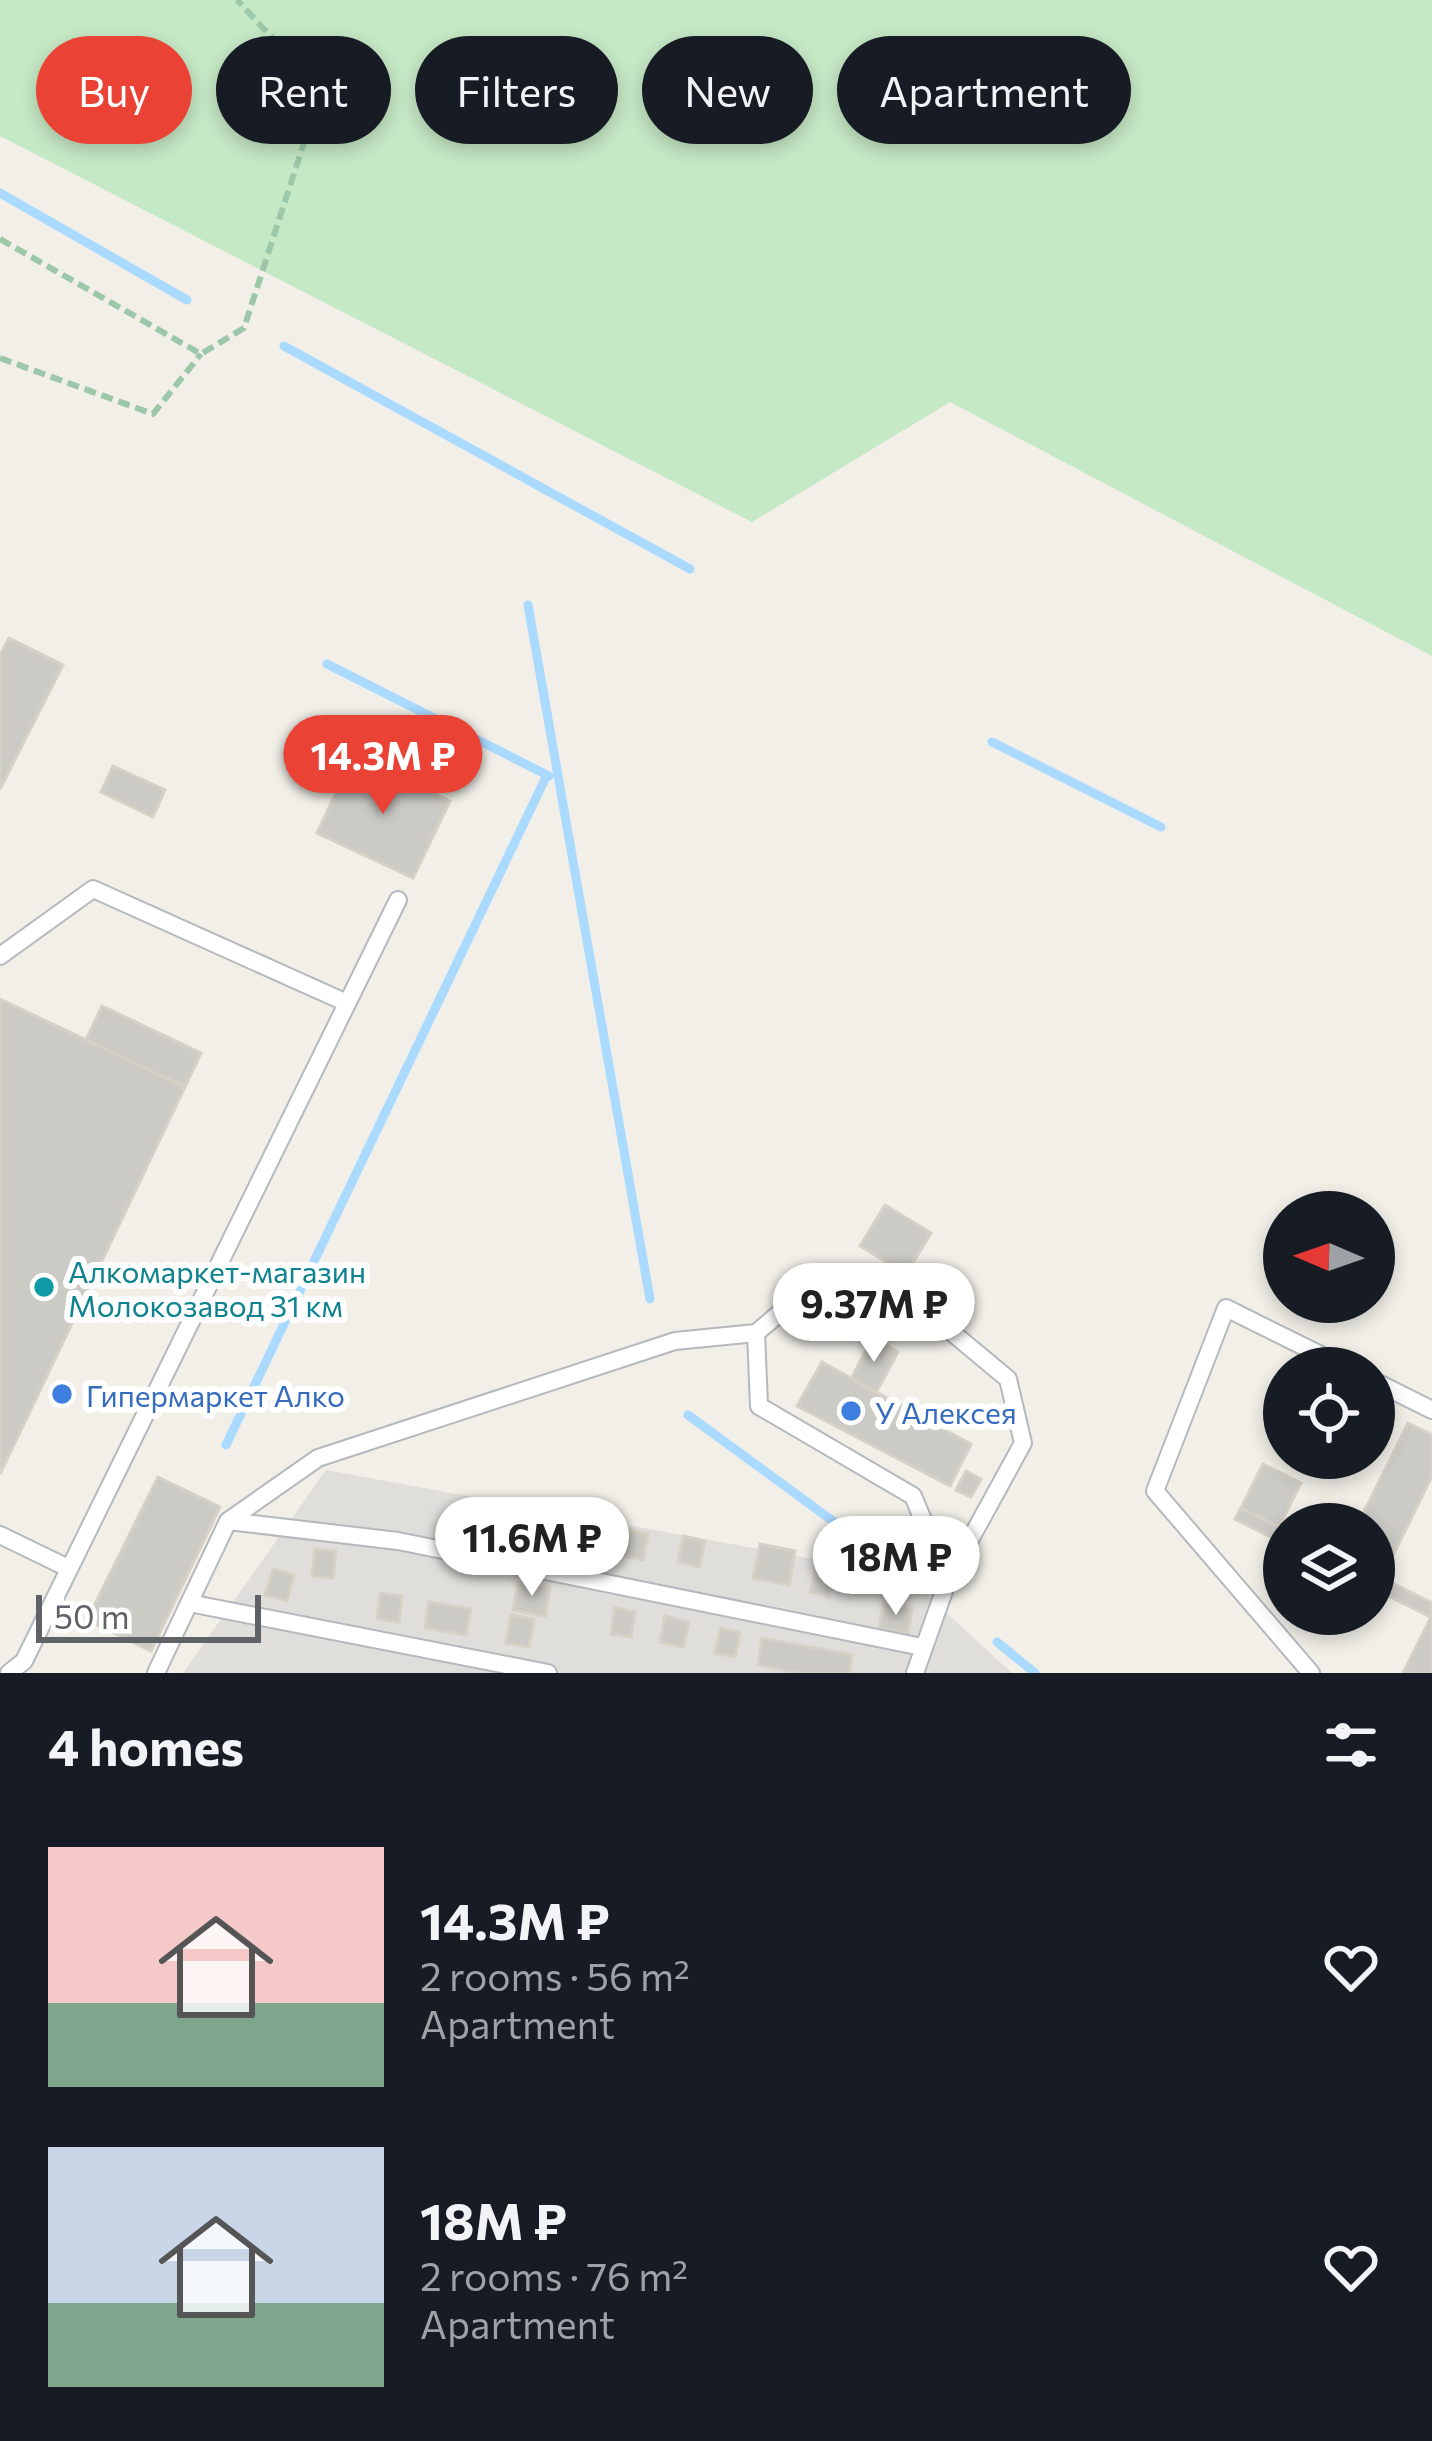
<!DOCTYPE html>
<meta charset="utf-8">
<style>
body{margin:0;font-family:Commissioner,sans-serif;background:#20242c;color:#f1f3f6;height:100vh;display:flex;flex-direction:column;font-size:45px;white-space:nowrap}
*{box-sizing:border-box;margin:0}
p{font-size:39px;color:#9ea1a6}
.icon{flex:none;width:66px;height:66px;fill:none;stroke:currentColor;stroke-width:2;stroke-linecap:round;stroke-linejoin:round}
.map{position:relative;height:1673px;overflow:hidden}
.details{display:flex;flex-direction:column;background:#171b24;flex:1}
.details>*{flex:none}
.guide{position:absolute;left:36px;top:36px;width:1362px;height:108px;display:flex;gap:24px}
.needle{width:78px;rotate:272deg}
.tools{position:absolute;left:1263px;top:1191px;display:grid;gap:24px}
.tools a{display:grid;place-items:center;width:132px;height:132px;border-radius:50%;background:#171b24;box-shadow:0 6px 18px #0003;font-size:60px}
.scale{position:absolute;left:36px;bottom:30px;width:225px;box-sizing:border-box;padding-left:12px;border:6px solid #5f6368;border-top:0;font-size:33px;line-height:42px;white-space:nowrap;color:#5f6368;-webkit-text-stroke:9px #fff;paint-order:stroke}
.price{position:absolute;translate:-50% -102px;padding:0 27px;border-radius:42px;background:#fff;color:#222;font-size:39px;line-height:78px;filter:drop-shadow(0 3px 6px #0008)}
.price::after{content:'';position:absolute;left:50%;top:72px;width:36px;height:27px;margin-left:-18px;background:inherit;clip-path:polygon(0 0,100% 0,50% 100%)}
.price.current{background:#ea4335;color:#fff}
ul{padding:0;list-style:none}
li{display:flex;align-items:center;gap:36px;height:300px;padding:0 48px}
li span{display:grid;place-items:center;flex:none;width:336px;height:240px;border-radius:0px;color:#555}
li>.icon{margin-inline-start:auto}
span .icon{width:144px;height:144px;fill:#fffc;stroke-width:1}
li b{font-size:51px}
h2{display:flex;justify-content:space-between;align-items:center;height:144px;padding:0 48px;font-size:51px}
.tag{padding:0 42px;border-radius:54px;background:#171b24;box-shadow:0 6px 18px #0003;font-size:42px;line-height:108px}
.tag.current{background:#ea4335;color:#fff}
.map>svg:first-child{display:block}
.industrial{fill:#e0deda}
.green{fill:#c5e8c5}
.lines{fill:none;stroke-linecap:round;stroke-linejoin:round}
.stream{stroke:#aadaff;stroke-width:9}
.building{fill:#cccac5;stroke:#d6d1c6;stroke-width:3}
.service-casing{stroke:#b5b8bc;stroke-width:20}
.path{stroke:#9cc7a9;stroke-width:6;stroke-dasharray:12 6;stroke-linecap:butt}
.service{stroke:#fff;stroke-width:16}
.culture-dot{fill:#0f9aa8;stroke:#fff;stroke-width:4.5}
.shop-dot{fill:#3f7fe0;stroke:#fff;stroke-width:4.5}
.labels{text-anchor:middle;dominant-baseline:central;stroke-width:12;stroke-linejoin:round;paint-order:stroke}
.culture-label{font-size:30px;fill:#0d838f;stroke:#fff;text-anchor:start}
.shop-label{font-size:30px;fill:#366cbe;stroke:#fff;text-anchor:start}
</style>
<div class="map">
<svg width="1432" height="1673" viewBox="0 0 1432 1673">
<rect width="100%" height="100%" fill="#f1efe8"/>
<path class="industrial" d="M 326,1470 L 906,1576 L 1012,1673 L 183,1673 Z"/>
<path class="green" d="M 0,0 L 1432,0 L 1432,656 L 950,402 L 752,522 L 0,136 Z"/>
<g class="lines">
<path class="stream" d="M 0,193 L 187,300
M 284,346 L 690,569
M 528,605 L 650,1299
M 327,664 L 549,776
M 992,742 L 1161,827
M 688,1415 L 886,1560
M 226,1445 L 547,775
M 997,1642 L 1035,1673"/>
</g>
<path class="building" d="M 9,638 L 63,665 L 0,789 L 0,655 Z
M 353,756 L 450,801 L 413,878 L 317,833 Z
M 113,766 L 165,790 L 153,817 L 101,792 Z
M 0,999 L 185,1087 L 0,1474 Z
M 102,1006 L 201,1053 L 185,1087 L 86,1040 Z
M 885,1205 L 931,1233 L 906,1274 L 860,1246 Z
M 873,1337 L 898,1352 L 876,1393 L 851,1379 Z
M 822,1362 L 971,1444 L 950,1486 L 797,1406 Z
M 1408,1423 L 1432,1435 L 1432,1476 L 1382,1578 L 1374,1574 L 1374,1524 L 1358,1524 Z
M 1263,1464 L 1301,1483 L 1279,1527 L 1241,1508 Z
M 966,1471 L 981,1479 L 971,1497 L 956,1490 Z
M 158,1477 L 220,1507 L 151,1651 L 87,1620 Z
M 460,1506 L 480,1509 L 476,1538 L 455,1534 Z
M 1241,1508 L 1284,1529 L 1284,1544 L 1235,1519 Z
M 500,1511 L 520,1514 L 516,1542 L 497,1539 Z
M 554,1522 L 575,1525 L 571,1551 L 550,1549 Z
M 597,1528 L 619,1532 L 614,1558 L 592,1554 Z
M 628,1530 L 648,1534 L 643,1560 L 623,1556 Z
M 684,1536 L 705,1541 L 699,1567 L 678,1562 Z
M 760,1544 L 795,1551 L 789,1585 L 753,1578 Z
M 315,1549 L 336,1551 L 333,1578 L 312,1576 Z
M 816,1567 L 835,1572 L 829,1597 L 810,1592 Z
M 273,1569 L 294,1575 L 287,1601 L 265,1595 Z
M 1374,1574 L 1432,1603 L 1431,1617 L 1374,1589 Z
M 518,1582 L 550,1587 L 545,1616 L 513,1610 Z
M 380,1593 L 402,1596 L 399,1622 L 377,1619 Z
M 429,1602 L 471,1609 L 466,1635 L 425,1628 Z
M 884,1602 L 912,1608 L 908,1634 L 879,1628 Z
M 615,1608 L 635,1612 L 631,1637 L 611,1634 Z
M 511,1615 L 534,1619 L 529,1647 L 506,1643 Z
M 1432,1615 L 1432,1673 L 1403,1673 Z
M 665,1616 L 689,1622 L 683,1647 L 660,1642 Z
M 721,1628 L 740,1633 L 735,1657 L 715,1653 Z
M 762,1638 L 852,1655 L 849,1673 L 799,1673 L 758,1665 Z"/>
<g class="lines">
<g class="service-casing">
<path id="service" d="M 0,956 L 93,889 L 347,1003
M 1374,1381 L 1432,1410
M 228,1521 L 398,1541 L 922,1647
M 0,1535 L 68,1568
M 189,1603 L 548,1673
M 9,1673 L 24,1661 L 398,900
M 156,1673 L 228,1521 L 318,1458 L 675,1341 L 756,1333
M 915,1673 L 948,1580 L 1023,1443 L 1008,1379 L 931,1315 L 827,1273 L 756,1333 L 759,1406 L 913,1496 L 948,1580
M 1311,1673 L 1155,1491 L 1226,1308 L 1347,1368"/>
</g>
<path class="path" d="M 0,239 L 201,354 L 244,328 L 321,90 L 237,0
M 0,358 L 153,414 L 201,354"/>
<use href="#service" class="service"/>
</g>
<circle class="culture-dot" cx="44" cy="1287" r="12"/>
<g class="shop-dot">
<circle cx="62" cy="1394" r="12"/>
<circle cx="851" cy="1411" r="12"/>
</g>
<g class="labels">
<g class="culture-label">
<text x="68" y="1270">Алкомаркет-магазин<tspan x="68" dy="34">Молокозавод 31 км</tspan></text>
</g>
<g class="shop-label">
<text x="86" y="1394">Гипермаркет Алко</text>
<text x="875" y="1411">У Алексея</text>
</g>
</g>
</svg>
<div class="tools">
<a><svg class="needle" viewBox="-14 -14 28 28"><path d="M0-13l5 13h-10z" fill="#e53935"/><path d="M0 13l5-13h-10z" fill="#9ea1a6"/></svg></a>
<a><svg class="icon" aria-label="locate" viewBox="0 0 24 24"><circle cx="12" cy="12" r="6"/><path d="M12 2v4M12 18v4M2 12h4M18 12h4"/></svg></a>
<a><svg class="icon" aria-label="layers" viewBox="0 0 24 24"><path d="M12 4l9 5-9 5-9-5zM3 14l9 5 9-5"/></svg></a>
</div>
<div class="scale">50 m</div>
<b class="price current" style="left:383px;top:817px">14.3M ₽</b>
<b class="price" style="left:874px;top:1365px">9.37M ₽</b>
<b class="price" style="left:532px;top:1599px">11.6M ₽</b>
<b class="price" style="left:896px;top:1618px">18M ₽</b>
<div class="guide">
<a class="tag current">Buy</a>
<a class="tag">Rent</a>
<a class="tag">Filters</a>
<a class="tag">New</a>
<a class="tag">Apartment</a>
</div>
</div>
<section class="details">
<h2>4 homes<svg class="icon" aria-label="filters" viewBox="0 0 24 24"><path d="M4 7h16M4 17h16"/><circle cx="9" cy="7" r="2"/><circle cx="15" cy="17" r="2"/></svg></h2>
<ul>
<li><span style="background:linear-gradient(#f6c9c9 65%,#7fa58c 0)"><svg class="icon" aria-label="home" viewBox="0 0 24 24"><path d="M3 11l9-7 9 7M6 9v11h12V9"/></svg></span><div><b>14.3M ₽</b><p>2 rooms · 56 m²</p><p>Apartment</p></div><svg class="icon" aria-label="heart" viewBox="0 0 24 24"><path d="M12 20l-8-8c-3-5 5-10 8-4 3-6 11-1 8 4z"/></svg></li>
<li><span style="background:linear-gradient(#c9d6e8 65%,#7fa58c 0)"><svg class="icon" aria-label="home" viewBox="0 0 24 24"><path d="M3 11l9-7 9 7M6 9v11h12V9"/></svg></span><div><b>18M ₽</b><p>2 rooms · 76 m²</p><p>Apartment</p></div><svg class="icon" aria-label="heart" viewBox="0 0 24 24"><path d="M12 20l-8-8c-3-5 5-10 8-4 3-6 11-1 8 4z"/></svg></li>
</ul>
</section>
